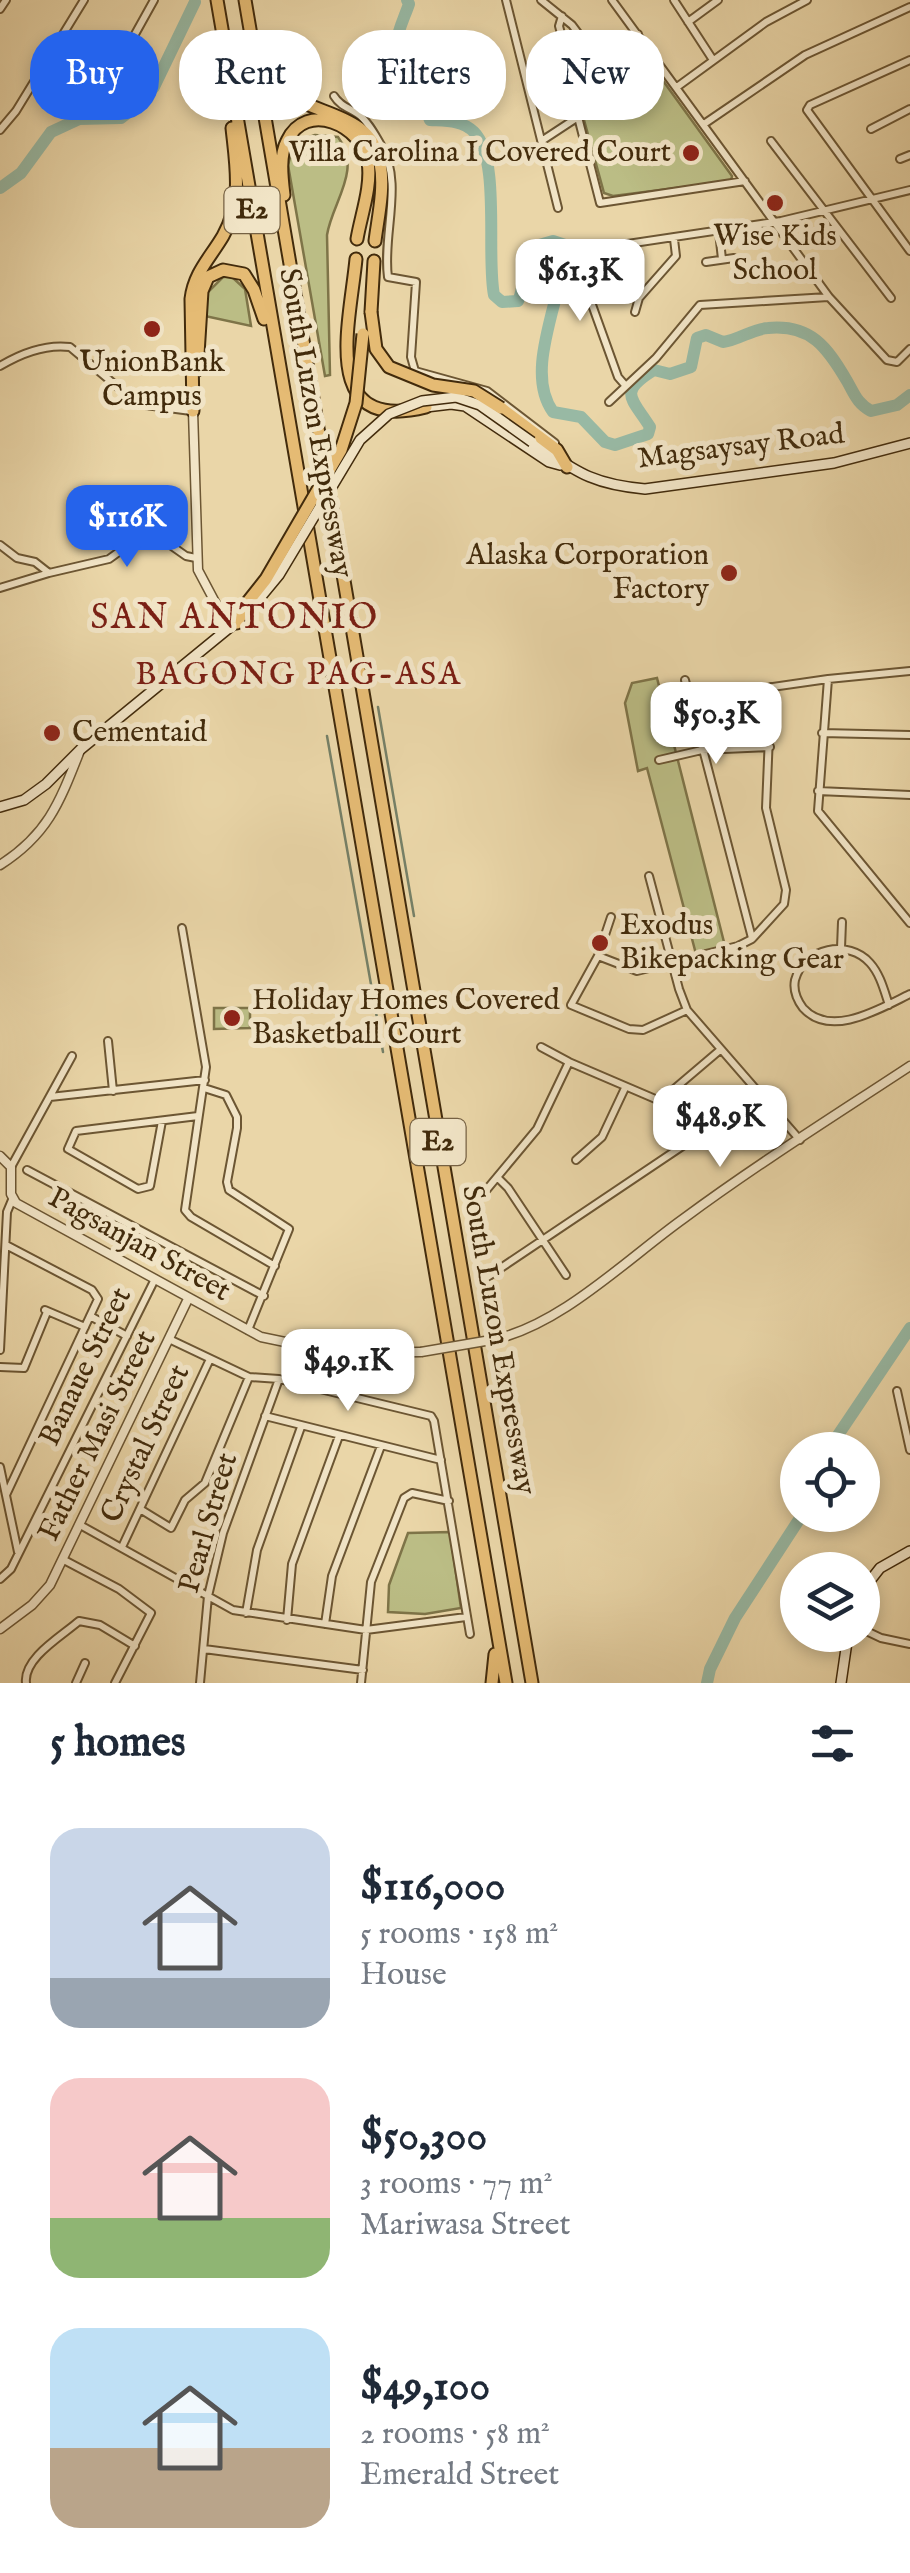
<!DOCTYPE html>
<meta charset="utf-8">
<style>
body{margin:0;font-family:"IM FELL English",serif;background:#f2f2f3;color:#1f2937;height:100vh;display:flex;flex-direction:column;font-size:38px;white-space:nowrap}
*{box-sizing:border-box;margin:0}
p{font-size:32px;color:#747a83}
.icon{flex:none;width:55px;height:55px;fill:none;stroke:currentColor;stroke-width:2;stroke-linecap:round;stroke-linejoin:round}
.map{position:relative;height:1683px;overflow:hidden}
.side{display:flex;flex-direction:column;background:#fff;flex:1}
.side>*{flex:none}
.hud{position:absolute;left:30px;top:30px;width:850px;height:90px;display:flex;gap:20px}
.buttons{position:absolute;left:780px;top:1432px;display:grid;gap:20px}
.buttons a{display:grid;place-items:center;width:100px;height:100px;border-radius:50%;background:#fff;box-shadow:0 5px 15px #0003;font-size:50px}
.price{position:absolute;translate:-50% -85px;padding:0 22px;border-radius:20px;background:#fff;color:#222;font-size:32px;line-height:65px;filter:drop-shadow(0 2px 5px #0008)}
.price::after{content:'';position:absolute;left:50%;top:60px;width:30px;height:22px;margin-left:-15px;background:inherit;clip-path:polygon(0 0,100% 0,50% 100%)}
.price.selected{background:#2563eb;color:#fff}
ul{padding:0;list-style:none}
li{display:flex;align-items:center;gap:30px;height:250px;padding:0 50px}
li span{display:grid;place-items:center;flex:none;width:280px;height:200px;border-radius:30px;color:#555}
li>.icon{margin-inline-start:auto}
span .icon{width:120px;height:120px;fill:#fffc;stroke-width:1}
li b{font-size:42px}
h2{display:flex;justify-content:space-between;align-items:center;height:120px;padding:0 50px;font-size:42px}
.tag{padding:0 35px;border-radius:40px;background:#fff;box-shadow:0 5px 15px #0003;font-size:35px;line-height:90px}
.tag.selected{background:#2563eb;color:#fff}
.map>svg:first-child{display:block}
.green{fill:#bbbd85;stroke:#7e7448;stroke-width:2.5}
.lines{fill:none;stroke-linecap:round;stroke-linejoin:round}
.stream{stroke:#768067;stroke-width:2.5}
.river{stroke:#98b9a4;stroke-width:12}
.minor-casing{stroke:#6c5633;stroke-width:10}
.tertiary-casing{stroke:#6c5633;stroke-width:11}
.secondary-casing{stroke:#422b0c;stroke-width:12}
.motorway-casing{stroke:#422b0c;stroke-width:15}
.minor{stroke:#f1e4c6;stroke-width:6}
.tertiary{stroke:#f1e4c6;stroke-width:8}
.secondary{stroke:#f1e4c6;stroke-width:9}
.motorway{stroke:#e5bb74;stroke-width:11}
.tertiary-bridge-casing{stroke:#6c5633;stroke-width:11;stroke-linecap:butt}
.secondary-bridge-casing{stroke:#422b0c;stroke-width:12;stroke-linecap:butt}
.motorway-bridge-casing{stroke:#422b0c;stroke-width:15;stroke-linecap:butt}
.tertiary-bridge{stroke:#f1e4c6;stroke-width:8}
.secondary-bridge{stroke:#f1e4c6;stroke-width:9}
.motorway-bridge{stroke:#e5bb74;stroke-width:11}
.poi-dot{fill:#8f2418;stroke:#f1e4c6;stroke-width:4}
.labels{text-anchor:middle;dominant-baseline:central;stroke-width:10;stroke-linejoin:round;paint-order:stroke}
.shield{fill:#f1e4c6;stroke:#766244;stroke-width:2.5}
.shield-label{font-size:28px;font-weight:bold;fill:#422b0c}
.poi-label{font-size:30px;fill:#422b0c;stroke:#f1e4c6;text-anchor:start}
.street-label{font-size:30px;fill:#422b0c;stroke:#f1e4c6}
.neighbourhood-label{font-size:32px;letter-spacing:2.5px;fill:#7a1f14;stroke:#f1e4c6}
.quarter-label{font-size:35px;letter-spacing:2.5px;fill:#7a1f14;stroke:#f1e4c6}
</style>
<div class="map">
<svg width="910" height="1683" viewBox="0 0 910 1683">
<rect width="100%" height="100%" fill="#ead6a8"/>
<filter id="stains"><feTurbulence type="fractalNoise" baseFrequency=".002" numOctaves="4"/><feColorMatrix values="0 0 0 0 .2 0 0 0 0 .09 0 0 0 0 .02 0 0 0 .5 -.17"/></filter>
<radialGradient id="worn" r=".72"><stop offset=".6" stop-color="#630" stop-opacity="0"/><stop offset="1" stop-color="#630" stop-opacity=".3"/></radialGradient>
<path class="green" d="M 635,42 L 732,176 L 731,181 L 613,196 L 604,193 L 584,120 Z
M 315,135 L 338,137 C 363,170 332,202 327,235 L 330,375 L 325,376 L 288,165 C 292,148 298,140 315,135 Z
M 223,277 L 232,277 L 245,289 L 251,326 L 205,316 L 206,294 Z
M 657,678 L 725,946 L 696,954 L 647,768 L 638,771 L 625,703 L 632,683 Z
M 214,1008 L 250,1008 L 250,1028 L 214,1029 Z
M 450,1532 L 461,1608 L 425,1614 L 388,1612 L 389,1585 L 408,1533 Z"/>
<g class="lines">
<path class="stream" d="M 378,707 L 414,916
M 327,736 L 383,1052"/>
<path class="river" d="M 407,0 L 409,4 C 402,25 385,53 405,73 C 412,80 423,85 427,97 C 429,105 426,112 430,120 C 445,121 462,120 474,132 C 501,159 486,256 494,295 L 502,302 L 518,301 C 527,283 520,265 529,248 L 553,241 L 565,245 C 565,294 522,369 553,412 L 581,417 L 605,442 L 615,445 L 648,434 L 650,427 C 632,398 617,393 654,370 L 670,374 L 691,367 L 697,338 L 706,335 L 723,342 C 739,340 752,329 768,328 C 811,324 827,347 847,381 C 855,395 857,403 871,411 L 897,405 L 910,395
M 0,188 L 21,173 L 51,132 L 79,119 L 121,118 L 139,104 L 154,87 L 195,2
M 828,1450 L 910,1328
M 707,1683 L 710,1669 L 735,1618 L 802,1515"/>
<g class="minor-casing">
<path id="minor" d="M 506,0 L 558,208
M 541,0 L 572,25 L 581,37 L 580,43 L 573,50 L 565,49 L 559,26 L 562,16
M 612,0 L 829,297 L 887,360 L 897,362 L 910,349
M 674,0 L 713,60
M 0,9 L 6,0
M 688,22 L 718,0
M 52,51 L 96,76 L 107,78 L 114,72 L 154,0
M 910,60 L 810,105 L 807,110 L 910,251
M 677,87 L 766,22 L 807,0
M 334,96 C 340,106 349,108 358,114 C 368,121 375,135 381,145 C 404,183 382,235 388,277 L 416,282 L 411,357 L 415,371 L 487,391 L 555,443
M 578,117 L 600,203 L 745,181
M 704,124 L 805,55 L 910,7
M 871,129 L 910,109
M 0,130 L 16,111 L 84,0
M 543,140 L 578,117 L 638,34
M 771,141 L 891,298
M 900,159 L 910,155
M 719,232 L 722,259
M 598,248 L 591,302 L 618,377 L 625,385
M 574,252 L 781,221 L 910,190
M 706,262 L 734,258
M 635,312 L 639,298 L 676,256 L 674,239
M 0,366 C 20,354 46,344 70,347 L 138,404 L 191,411
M 609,402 L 656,358 L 700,305 L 828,297
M 0,545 L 17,558 L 35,562 L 49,573 L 0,588
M 49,573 L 109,559 L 149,530 L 186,556 L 196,558
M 828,679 L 818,811 L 910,923
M 685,680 L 752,938
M 662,703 L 828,679 L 910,671
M 822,733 L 910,735
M 659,760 L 702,750 L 770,747
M 818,791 L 910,795
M 649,876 L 679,989 L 687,1010 L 800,1140
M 182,928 L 206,1067 L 185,1210 L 191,1217 L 275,1266
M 841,948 L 842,922
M 598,956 L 611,917
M 889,1005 C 884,990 880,974 870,963 C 849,939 804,947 795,980 C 793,990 797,1000 803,1008 C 831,1039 881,1008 910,994
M 687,1010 L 643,1030 L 629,1029 L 571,1005 L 598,956 L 637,971 L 738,946 L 752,939 L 784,904 L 786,890 L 766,808 L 771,687
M 108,1041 L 113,1091
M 541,1047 L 569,1062 L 660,1101 L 694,1141
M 204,1088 L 226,1095 L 237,1117 L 237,1128 L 227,1182 L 229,1190 L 289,1229 L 248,1330
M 50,1097 L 205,1080
M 660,1101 L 720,1050
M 162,1121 L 150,1186 L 138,1189 L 68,1149 L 76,1131 L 198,1116
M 576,1160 L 602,1137 L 625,1088
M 11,1167 L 72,1056
M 27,1170 L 264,1296
M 497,1177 L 508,1188 L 566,1275
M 478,1200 L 537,1129 L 569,1062
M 6,1245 L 92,1290 L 98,1299 L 6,1495
M 486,1278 L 760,1094
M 45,1310 L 85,1327
M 90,1316 L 127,1336
M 169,1339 L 249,1377 L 279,1379 L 431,1416 L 434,1421 L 470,1634
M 0,1350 L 7,1212 L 12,1200
M 0,1367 L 24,1368 L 47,1312
M 897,1391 L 910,1450
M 265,1416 L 441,1460
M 0,1467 L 18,1552
M 140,1509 L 171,1528 L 185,1500 L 205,1483 L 249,1377
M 80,1525 L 233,1610 L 366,1630 L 466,1617
M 122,1547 L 210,1359
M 64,1560 L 119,1589 L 151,1613 L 115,1683
M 0,1579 L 11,1569 L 155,1279
M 246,1613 L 257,1550 L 301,1427
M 287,1620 L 292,1564 L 339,1436
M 325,1624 L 332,1576 L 381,1446
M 862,1629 L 881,1638 L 910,1644
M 204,1649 L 363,1670
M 26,1683 C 23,1658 62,1636 79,1621 L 100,1625 L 135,1646
M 76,1683 L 85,1663
M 200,1683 L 208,1596 L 223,1533 L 279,1379
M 361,1683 L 371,1582 L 404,1498 L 412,1493 L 449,1501"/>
</g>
<g class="tertiary-casing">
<path id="tertiary" d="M 193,411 L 198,570 L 216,604 L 233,626
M 0,865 C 47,835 59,804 79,753
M 0,1156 L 11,1167 L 11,1194 L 16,1203 L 261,1337 L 338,1353 L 421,1352
M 491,1340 C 559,1327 627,1259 683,1219 C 756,1165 834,1116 910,1066
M 0,1629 L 32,1605 L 50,1585 L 188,1299"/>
</g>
<g class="secondary-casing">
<path id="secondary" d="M 426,407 L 451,404 L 465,406 L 549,462 L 560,465
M 532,442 C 576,471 590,484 645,489 L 834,463 L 910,443
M 0,807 L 24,800 L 46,784 L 81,749 L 240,619
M 862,1591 L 880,1568 L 910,1551
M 841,1683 L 848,1635"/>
</g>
<g class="motorway-casing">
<path id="motorway" d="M 217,0 L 506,1683
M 245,0 L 532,1683
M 257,38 C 261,54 264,69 274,81 C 303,119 370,106 380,163 C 385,188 378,217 375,241
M 284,195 C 282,178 279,156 287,141 C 306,100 362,125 368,162 C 372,186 361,215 357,239
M 356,259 C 350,323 318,434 426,407
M 371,312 L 374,261
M 197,370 L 202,291 L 208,277 L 223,270 L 244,274 L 254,290 L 264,319
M 501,408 L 557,450 L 567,467
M 193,411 L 191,299 C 194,273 210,258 223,236 C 243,201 236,166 232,128
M 237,623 L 247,603
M 492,1683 L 495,1654"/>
</g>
<use href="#minor" class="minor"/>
<use href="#tertiary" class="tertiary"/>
<use href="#secondary" class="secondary"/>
<use href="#motorway" class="motorway"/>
<g class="tertiary-bridge-casing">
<path id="tertiary-bridge" d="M 421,1352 L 491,1340"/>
</g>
<g class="secondary-bridge-casing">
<path id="secondary-bridge" d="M 255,604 L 279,575 L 360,440 L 389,414 L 422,401 L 456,397 L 480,405 L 532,442"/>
</g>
<g class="motorway-bridge-casing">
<path id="motorway-bridge" d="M 371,312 L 376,349 L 389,367 L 433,385 L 474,391 L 501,408
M 247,603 L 266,579 L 341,450 L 356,403 L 363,334"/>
</g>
<use href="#tertiary-bridge" class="tertiary-bridge"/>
<use href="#secondary-bridge" class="secondary-bridge"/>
<use href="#motorway-bridge" class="motorway-bridge"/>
</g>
<g class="poi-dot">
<circle cx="691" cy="153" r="10"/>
<circle cx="775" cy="203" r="10"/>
<circle cx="152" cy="329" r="10"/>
<circle cx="729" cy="573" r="10"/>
<circle cx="52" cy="733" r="10"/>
<circle cx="600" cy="943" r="10"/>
<circle cx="232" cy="1018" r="10"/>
</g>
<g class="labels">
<g class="shield">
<rect x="224.5" y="187" width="55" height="46" rx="8"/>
<rect x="410.5" y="1119" width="55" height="46" rx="8"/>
</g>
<g class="shield-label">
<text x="252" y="210">E2</text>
<text x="438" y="1142">E2</text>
</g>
<g class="poi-label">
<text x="671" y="153" text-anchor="end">Villa Carolina I Covered Court</text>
<text x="775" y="237" text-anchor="middle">Wise Kids<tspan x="775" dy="34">School</tspan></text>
<text x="152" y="363" text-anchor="middle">UnionBank<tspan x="152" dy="34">Campus</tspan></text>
<text x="709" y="556" text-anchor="end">Alaska Corporation<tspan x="709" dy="34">Factory</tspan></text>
<text x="72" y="733">Cementaid</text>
<text x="620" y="926">Exodus<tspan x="620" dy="34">Bikepacking Gear</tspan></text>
<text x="252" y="1001">Holiday Homes Covered<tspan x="252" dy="34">Basketball Court</tspan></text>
</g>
<g class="street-label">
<text transform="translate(315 423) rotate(80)">South Luzon Expressway</text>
<text transform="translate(741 447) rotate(-7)">Magsaysay Road</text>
<text transform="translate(139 1245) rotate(29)">Pagsanjan Street</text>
<text transform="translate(498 1340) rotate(80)">South Luzon Expressway</text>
<text transform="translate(86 1367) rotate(-64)">Banaue Street</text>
<text transform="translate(98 1436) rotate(-64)">Father Masi Street</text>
<text transform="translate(146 1444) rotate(-65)">Crystal Street</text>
<text transform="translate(209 1523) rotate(-74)">Pearl Street</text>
</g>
<g class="neighbourhood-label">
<text x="299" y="675">BAGONG PAG-ASA</text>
</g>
<g class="quarter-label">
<text x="235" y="618">SAN ANTONIO</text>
</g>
</g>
<rect width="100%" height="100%" filter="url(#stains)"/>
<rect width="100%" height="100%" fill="url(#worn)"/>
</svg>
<div class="buttons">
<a><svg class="icon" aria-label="locate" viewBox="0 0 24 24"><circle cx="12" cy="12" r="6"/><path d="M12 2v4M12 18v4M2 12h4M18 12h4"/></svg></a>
<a><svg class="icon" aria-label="layers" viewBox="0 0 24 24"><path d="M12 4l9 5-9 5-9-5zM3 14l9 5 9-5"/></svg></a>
</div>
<b class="price" style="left:580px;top:324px">$61.3K</b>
<b class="price selected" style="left:127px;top:570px">$116K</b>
<b class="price" style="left:716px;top:767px">$50.3K</b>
<b class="price" style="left:720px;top:1170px">$48.9K</b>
<b class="price" style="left:348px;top:1414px">$49.1K</b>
<div class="hud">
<a class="tag selected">Buy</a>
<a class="tag">Rent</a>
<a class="tag">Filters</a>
<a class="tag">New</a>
</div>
</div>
<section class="side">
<h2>5 homes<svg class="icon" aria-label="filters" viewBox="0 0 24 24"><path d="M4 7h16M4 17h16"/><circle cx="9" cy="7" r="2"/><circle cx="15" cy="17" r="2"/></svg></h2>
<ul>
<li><span style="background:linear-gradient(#c9d6e8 75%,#9aa5b1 0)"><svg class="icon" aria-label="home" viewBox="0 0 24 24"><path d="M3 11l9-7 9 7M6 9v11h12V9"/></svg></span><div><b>$116,000</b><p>5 rooms · 158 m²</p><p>House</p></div></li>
<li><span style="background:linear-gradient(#f6c9c9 70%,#8fb573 0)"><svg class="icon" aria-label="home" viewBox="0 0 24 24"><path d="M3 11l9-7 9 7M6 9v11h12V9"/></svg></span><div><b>$50,300</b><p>3 rooms · 77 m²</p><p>Mariwasa Street</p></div></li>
<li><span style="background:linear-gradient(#bfe0f5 60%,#b9a48a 0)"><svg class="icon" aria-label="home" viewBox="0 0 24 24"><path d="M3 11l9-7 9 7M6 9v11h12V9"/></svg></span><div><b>$49,100</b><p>2 rooms · 58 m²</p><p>Emerald Street</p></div></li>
</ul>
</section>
